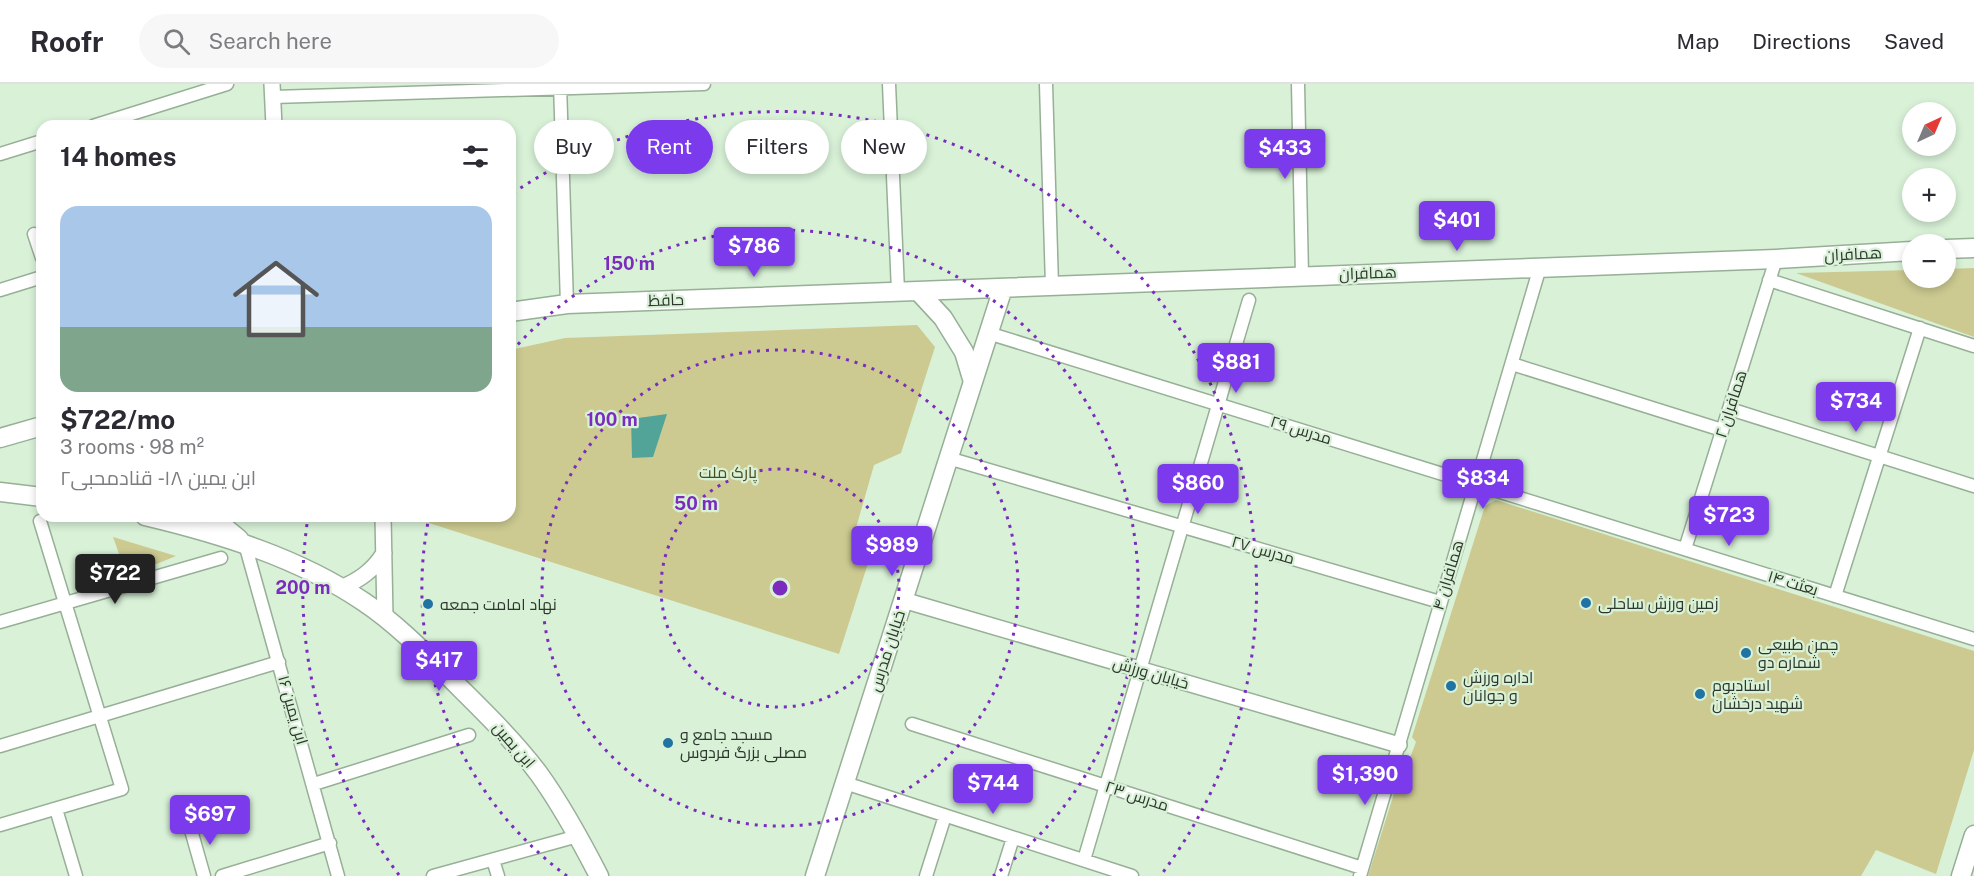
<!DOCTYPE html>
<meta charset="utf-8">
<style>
body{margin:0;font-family:"Public Sans",Cairo,sans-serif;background:#f7f7f7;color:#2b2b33;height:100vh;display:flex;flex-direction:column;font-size:22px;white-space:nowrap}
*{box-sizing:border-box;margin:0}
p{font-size:20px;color:#7c7c81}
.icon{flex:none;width:33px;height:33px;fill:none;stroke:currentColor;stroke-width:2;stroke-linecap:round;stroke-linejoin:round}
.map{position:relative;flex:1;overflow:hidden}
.sheet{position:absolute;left:36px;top:36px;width:480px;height:402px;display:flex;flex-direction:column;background:#fff;border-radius:18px;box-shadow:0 3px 9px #0003}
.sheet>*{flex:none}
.banner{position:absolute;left:534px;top:36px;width:570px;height:54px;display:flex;gap:12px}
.needle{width:39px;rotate:44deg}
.controls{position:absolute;left:1902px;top:18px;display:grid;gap:12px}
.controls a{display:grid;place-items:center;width:54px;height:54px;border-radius:50%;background:#fff;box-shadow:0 3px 9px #0003;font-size:30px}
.price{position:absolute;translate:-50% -51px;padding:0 14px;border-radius:6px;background:#7c3aed;color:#fff;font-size:20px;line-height:39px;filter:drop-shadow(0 2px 3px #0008)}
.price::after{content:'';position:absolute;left:50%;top:36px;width:18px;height:14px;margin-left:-9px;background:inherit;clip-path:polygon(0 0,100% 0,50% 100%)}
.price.on{background:#222;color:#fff}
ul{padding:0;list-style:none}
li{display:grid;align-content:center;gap:12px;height:318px;padding:0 24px}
li span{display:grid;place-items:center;height:186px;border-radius:18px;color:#555}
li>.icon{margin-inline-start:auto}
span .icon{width:108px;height:108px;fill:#fffc;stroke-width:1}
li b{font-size:26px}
h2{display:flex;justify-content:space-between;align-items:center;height:72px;padding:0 24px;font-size:26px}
.chip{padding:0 21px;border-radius:27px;background:#fff;box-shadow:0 3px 9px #0003;font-size:21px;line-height:54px}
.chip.on{background:#7c3aed;color:#fff}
header{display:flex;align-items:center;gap:36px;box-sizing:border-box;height:84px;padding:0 30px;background:#fff;border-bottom:2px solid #e1e1e2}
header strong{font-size:28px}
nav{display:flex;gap:33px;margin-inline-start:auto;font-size:21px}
.search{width:420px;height:54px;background:#f7f7f7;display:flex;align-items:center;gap:15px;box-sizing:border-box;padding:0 21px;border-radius:33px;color:#7c7c81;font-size:22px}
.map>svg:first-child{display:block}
.green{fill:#ccca91}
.water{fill:#53a498}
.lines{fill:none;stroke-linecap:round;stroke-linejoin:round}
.minor-casing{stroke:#97af97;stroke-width:15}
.tertiary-casing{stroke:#97af97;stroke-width:18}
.secondary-casing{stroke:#97af97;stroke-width:21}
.minor{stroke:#fff;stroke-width:12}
.tertiary{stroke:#fff;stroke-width:15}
.secondary{stroke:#fff;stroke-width:18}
.ring{fill:none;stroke:#7b2cbf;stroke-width:3;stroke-dasharray:3 6}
.poi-dot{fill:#2173a4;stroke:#d8f1d7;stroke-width:2}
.labels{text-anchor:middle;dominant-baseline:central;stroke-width:4.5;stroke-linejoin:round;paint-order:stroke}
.street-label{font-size:16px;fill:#2e372d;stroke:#d8f1d7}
.park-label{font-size:16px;fill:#4d4a1b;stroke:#d8f1d7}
.poi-label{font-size:16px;fill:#2e372d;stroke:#d8f1d7;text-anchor:start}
.centre{fill:#7b2cbf;stroke:#d8f1d7;stroke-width:3}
.ring-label{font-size:18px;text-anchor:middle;font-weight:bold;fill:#7b2cbf;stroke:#d8f1d7;stroke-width:4.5;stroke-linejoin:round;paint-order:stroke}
</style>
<header>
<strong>Roofr</strong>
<div class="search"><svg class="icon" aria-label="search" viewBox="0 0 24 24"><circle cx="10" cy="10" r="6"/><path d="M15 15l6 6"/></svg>Search here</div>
<nav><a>Map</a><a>Directions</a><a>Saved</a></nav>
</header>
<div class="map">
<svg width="1974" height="792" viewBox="0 0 1974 792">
<rect width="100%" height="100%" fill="#d8f1d7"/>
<path class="green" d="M 1974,184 L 1974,253 L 1796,189 L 1912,186 L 1912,194 L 1946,194 L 1946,185 Z
M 917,241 L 935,263 L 901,369 L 874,381 L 852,458 L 869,476 L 839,570 L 429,439 L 429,432 L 510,432 L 510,266 L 565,254 Z
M 1496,416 L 1974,567 L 1974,666 L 1936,790 L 1876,766 L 1861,792 L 1368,792 L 1404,678 L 1410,674 L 1416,658 L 1412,653 L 1485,422 Z
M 113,453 L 176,472 L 127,492 Z"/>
<path class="water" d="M 667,330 L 653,373 L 632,374 L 631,335 Z"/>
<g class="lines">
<g class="minor-casing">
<path id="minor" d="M 560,0 L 567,220
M 889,0 L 898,207
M 1046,0 L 1052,202
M 1298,0 L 1302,192
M 273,13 L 704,0
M 93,42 L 227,0
M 0,70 L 42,57
M 34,150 L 42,174
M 1769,196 L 1974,262
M 0,206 L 42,193
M 988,249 L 1974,555
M 1512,280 L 1722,346
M 1730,325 L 1974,402
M 948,374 L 1440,518
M 245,460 L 338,792
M 1685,465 L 1776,175
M 1835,512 L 1920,244
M 0,538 L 221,474
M 912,640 L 1362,784
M 0,662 L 279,578
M 845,699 L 1132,792
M 314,700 L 469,651
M 56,725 L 76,792
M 189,739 L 204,792
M 0,741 L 122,705 L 40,437
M 493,776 L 498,792
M 1084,776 L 1249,216
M 222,792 L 330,759
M 433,792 L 578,752
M 926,792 L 945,732
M 1001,792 L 1013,754
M 1360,792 L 1540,183"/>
</g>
<g class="tertiary-casing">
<path id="tertiary" d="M 272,0 L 274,42
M 383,432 L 385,534
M 341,504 C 359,496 373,487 384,469
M 903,516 L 1399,661"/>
</g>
<g class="secondary-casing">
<path id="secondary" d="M 1946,165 L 1974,164
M 918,207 L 943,234 L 964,268 L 973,298
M 510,228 L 567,220 L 1776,175 L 1912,167
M 0,354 L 42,342
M 0,408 L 42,413
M 145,432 C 221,450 299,474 364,518 C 394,538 421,565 446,590 C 478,622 512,654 539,690 C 562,722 581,757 599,792
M 211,432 L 239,455
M 815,792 L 1003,204
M 1961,792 L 1974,751"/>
</g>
<use href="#minor" class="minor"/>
<use href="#tertiary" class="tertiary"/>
<use href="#secondary" class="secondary"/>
</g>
<g class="ring">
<circle cx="780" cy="504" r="119"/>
<circle cx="780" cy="504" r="238"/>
<path d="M567 792A358 358 0 0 1 429 433M512 267A358 358 0 1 1 993 792"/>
<path d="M399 791A477 477 0 0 1 308 433M513 109A477 477 0 0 1 1161 791"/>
</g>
<g class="poi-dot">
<circle cx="1586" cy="519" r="6"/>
<circle cx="428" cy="520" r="6"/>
<circle cx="1746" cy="569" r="6"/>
<circle cx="1451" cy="602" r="6"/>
<circle cx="1700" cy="610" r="6"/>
<circle cx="668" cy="659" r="6"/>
</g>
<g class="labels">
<g class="street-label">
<text transform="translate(1853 170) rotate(-3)">همافران</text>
<text transform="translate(1368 189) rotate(-2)">همافران</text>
<text transform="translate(666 216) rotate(-2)">حافظ</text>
<text transform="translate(1731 320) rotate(-72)">همافران ۲</text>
<text transform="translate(1301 346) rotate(17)">مدرس ۲۹</text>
<text transform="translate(1263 466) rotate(16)">مدرس ۲۷</text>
<text transform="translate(1448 491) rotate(-73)">همافران ۴</text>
<text transform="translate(1793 499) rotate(17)">بعثت ۱۴</text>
<text transform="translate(887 567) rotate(-72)">خیابان مدرس</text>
<text transform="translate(1151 589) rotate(16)">خیابان ورزش</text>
<text transform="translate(293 626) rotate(74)">ابن یمین ۱۶</text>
<text transform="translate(514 661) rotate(49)">ابن یمین</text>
<text transform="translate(1137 712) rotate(18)">مدرس ۲۳</text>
</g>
<g class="park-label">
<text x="728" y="388">پارک ملت</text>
</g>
<g class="poi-label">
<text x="1598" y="519">زمین ورزش ساحلی</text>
<text x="440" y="520">نهاد امامت جمعه</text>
<text x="1758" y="560">چمن طبیعی<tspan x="1758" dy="18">شماره دو</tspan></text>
<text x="1463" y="593">اداره ورزش<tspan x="1463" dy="18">و جوانان</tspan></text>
<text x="1712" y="601">استادیوم<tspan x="1712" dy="18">شهید درخشان</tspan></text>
<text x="680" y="650">مسجد جامع و<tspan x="680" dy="18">مصلی بزرگ فردوس</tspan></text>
</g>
</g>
<circle cx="780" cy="504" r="9" class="centre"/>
<g class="ring-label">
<text x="629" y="186">150 m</text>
<text x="612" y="342">100 m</text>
<text x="696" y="426">50 m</text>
<text x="303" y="510">200 m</text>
</g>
</svg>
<div class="controls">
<a><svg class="needle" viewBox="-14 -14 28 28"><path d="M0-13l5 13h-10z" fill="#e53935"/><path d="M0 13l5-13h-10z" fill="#7c7c81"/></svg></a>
<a>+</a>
<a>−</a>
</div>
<b class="price" style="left:1285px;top:96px">$433</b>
<b class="price" style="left:1457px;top:168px">$401</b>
<b class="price" style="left:754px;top:194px">$786</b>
<b class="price" style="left:1236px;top:310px">$881</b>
<b class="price" style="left:1856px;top:349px">$734</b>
<b class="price" style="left:1483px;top:426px">$834</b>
<b class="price" style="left:1198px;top:431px">$860</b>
<b class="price" style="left:1729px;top:463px">$723</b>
<b class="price" style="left:892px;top:493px">$989</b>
<b class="price on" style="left:115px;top:521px">$722</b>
<b class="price" style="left:439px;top:608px">$417</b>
<b class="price" style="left:1365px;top:722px">$1,390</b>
<b class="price" style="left:993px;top:731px">$744</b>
<b class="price" style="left:210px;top:762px">$697</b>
<div class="banner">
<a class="chip">Buy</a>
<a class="chip on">Rent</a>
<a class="chip">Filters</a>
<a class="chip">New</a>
</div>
<section class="sheet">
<h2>14 homes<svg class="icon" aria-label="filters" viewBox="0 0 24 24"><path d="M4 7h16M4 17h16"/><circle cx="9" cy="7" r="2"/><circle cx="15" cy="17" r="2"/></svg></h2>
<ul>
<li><span style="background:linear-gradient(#a9c7e8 65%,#7fa58c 0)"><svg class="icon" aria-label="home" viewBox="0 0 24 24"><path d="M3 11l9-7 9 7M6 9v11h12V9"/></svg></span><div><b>$722/mo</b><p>3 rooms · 98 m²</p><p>ابن یمین ۱۸ - قنادمحبی۲</p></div></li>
</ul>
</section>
</div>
